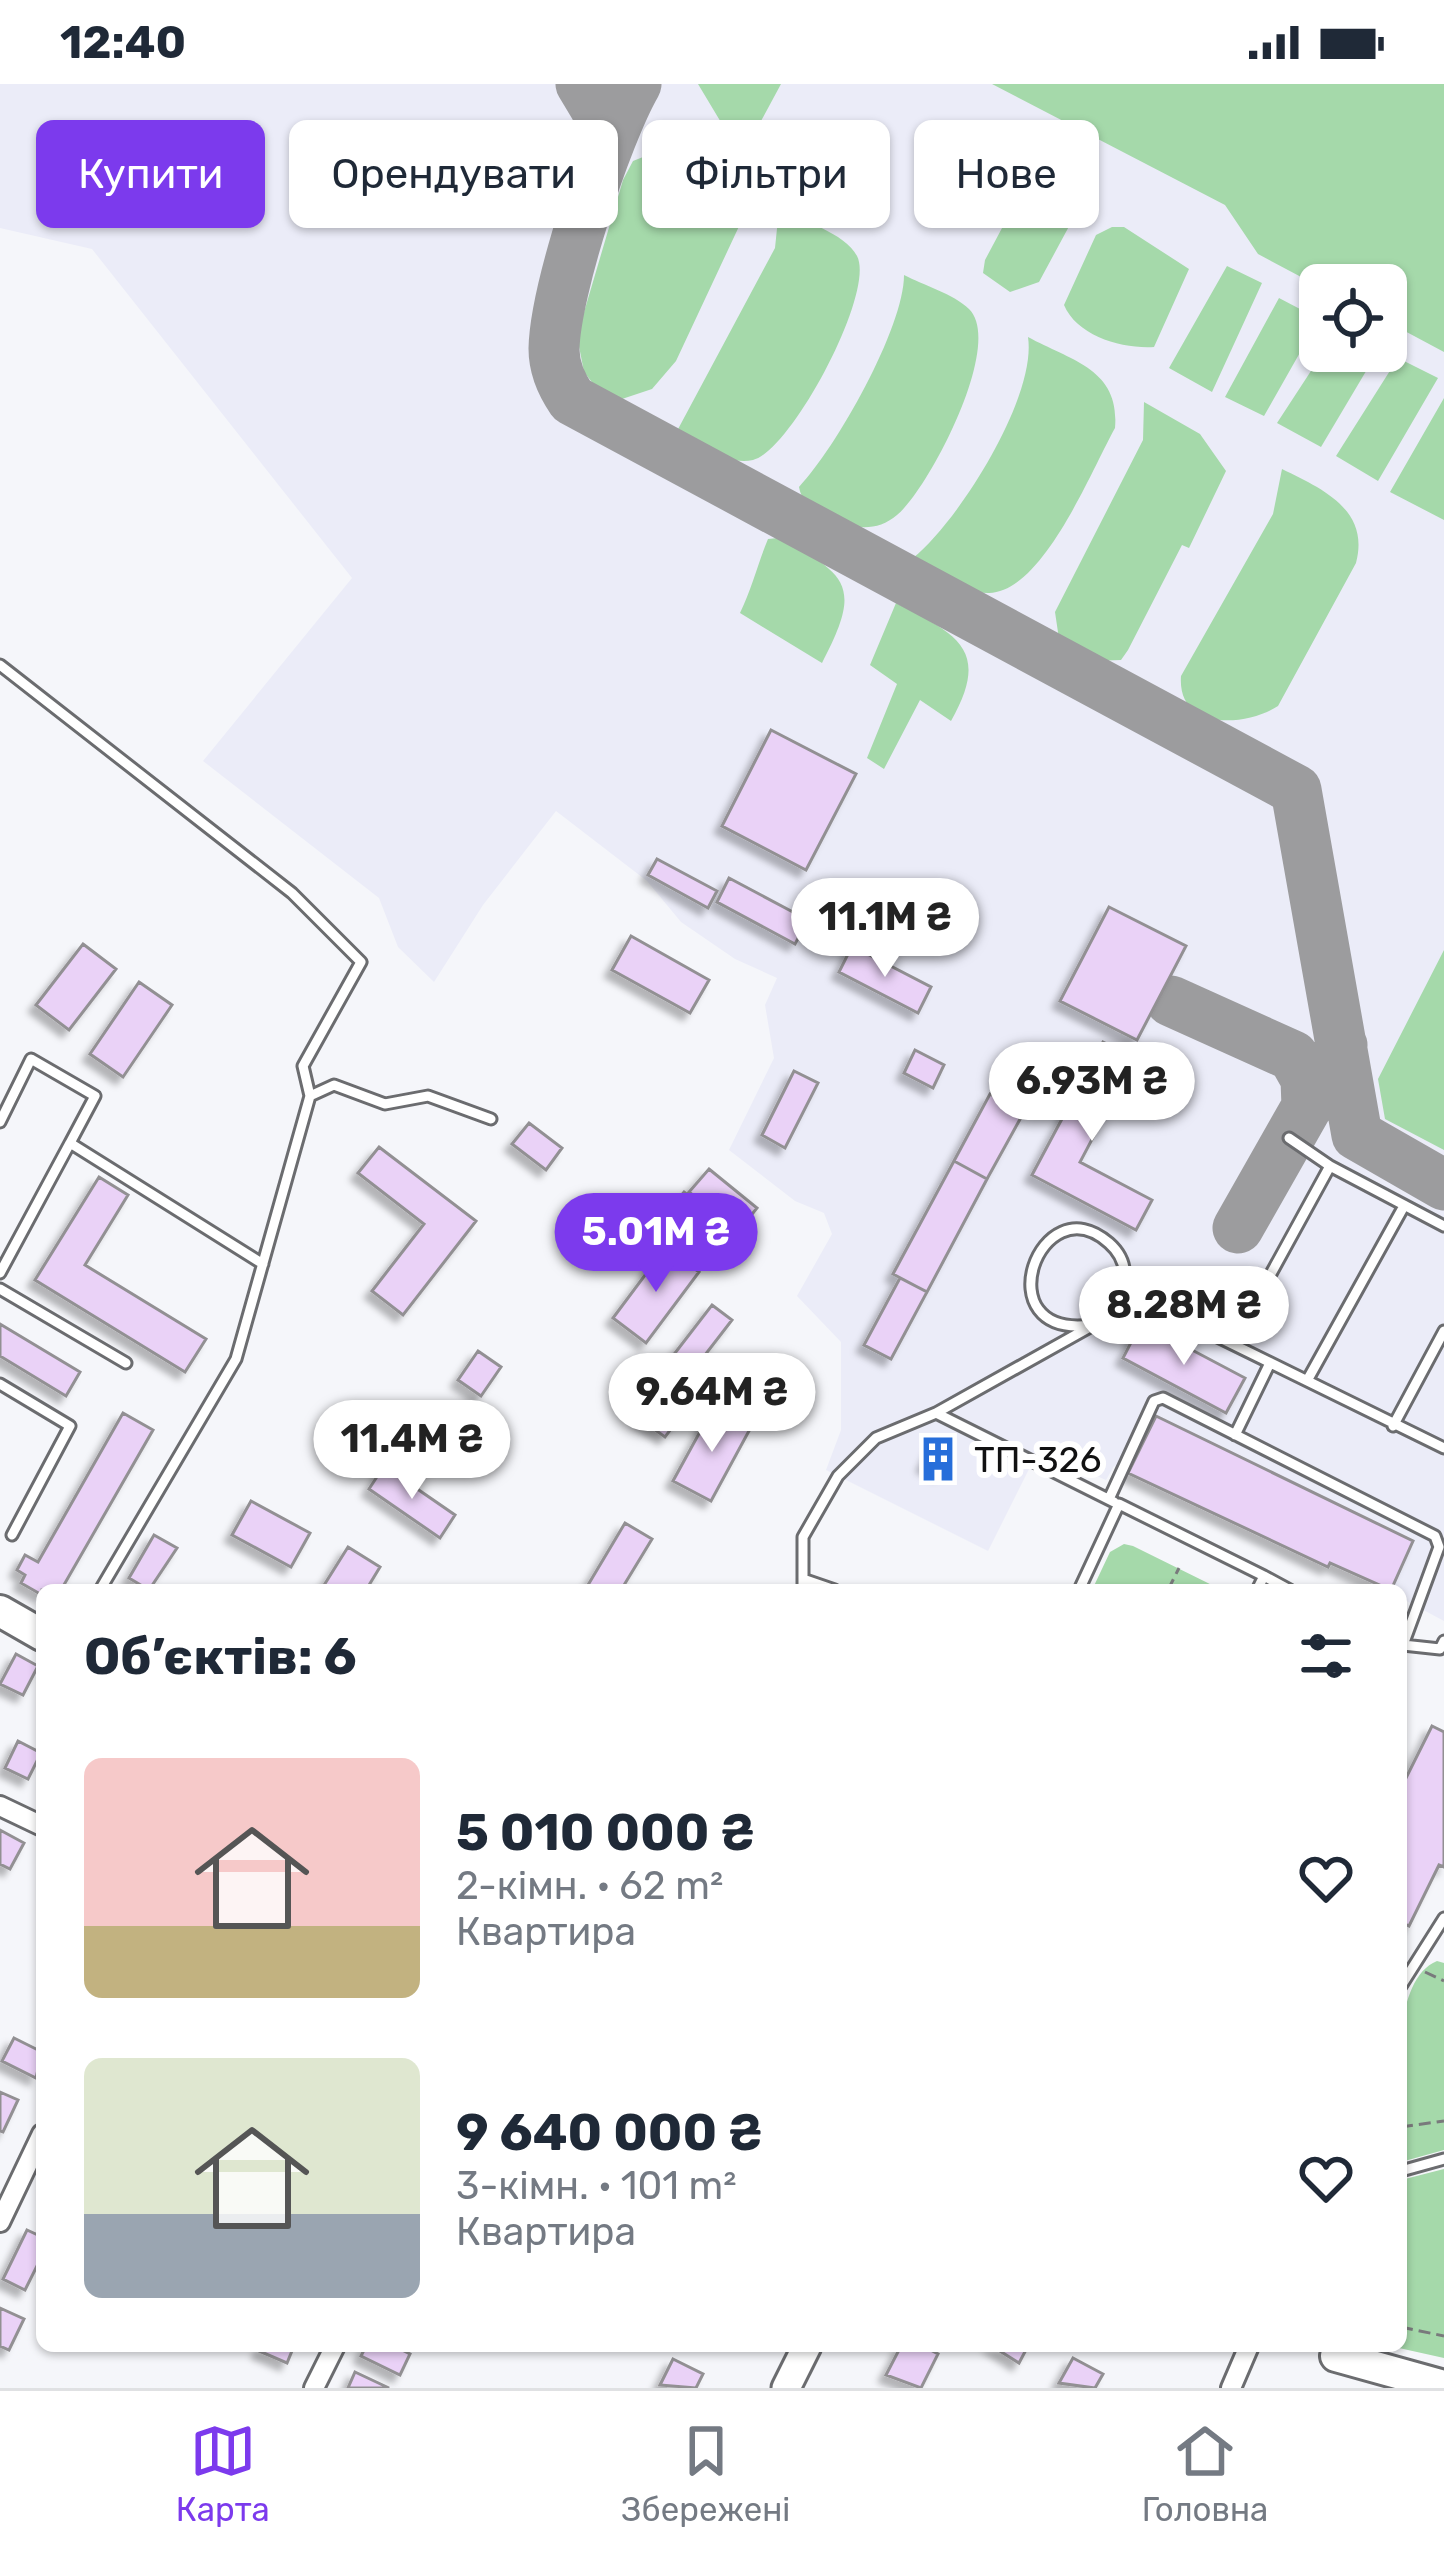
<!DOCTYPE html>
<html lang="uk">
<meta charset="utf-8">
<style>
body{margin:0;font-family:Rubik,sans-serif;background:#f6f6f7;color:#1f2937;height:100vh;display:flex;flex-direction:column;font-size:45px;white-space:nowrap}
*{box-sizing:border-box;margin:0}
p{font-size:39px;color:#747a83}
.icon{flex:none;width:66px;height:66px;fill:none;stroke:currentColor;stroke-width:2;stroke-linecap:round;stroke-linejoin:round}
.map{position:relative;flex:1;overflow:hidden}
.sheet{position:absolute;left:36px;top:1500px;width:1371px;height:768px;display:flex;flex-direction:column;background:#fff;border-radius:18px;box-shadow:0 3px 9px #0004}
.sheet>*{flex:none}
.hud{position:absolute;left:36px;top:36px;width:1374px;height:108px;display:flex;gap:24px}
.buttons{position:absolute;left:1299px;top:180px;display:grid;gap:24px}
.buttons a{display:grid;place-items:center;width:108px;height:108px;border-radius:18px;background:#fff;box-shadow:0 3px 9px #0004;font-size:60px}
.price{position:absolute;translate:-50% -102px;padding:0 27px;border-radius:42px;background:#fff;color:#222;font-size:39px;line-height:78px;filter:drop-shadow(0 3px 6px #0008)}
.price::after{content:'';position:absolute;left:50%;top:72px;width:36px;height:27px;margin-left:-18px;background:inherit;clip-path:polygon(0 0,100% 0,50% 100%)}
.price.current{background:#7c3aed;color:#fff}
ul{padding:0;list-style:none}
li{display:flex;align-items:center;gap:36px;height:300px;padding:0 48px}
li span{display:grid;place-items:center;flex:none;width:336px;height:240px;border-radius:18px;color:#555}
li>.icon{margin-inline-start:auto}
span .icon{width:144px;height:144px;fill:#fffc;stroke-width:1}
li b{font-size:51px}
h2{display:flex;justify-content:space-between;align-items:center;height:144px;padding:0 48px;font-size:51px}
.pill{padding:0 42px;border-radius:18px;background:#fff;box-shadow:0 3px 9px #0004;font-size:42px;line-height:108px}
.pill.current{background:#7c3aed;color:#fff}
.status{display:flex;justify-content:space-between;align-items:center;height:84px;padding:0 60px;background:#fff;direction:ltr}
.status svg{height:33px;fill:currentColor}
.dock{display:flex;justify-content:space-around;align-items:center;height:168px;border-top:3px solid #e0e1e3;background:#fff;font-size:33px;color:#747a83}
.dock a{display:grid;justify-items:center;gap:6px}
.dock .current{color:#7c3aed}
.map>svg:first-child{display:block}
.built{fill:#ebecf8;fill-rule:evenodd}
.green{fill:#a5d9aa}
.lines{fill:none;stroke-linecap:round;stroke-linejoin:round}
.taxiway{stroke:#9c9c9e;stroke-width:51}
.building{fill:#ead2f7;stroke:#929093;stroke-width:3;filter:url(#shadow)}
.lane-casing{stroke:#6b6c6f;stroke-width:15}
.street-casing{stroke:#6b6c6f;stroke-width:24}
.secondary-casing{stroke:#6b6c6f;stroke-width:33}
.primary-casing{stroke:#6b6c6f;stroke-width:36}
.path{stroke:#797a7c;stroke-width:3;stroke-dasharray:12 6;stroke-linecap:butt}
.lane{stroke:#fff;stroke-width:9}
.street{stroke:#fff;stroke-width:18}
.secondary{stroke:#fff;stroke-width:27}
.primary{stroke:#fff;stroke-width:30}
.labels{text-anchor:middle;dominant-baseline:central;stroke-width:12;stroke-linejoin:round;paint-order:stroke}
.poi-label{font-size:36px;fill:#111112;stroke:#fff;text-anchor:start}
</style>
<div class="status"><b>12:40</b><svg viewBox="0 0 49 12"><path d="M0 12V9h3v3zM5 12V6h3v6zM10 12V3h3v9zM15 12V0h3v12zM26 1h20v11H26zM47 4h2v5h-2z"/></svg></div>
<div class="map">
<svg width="1444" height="2304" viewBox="0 0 1444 2304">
<defs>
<filter id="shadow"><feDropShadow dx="-7" dy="7" stdDeviation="3" flood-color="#0004"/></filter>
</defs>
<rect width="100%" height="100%" fill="#f5f6fa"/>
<path class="built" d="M 0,0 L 1444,0 L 1444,1537 L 1401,1514 L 1401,1506 L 1386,1506 L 1331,1480 L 1328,1483 L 1114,1382 L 1106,1396 L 1038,1367 L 988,1467 L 826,1386 L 841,1346 L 841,1258 L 797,1212 L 832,1150 L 824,1129 L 795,1117 L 729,1066 L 774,974 L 765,921 L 777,894 L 735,875 L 681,838 L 647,797 L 556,727 L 483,821 L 434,898 L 398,863 L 379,814 L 203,677 L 352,494 L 92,165 L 0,144 ZM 1320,201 L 1386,201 L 1386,267 L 1320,267 Z"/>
<path class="green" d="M 698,0 L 781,0 L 761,37 L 742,52 L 725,45 Z
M 992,0 L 1444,0 L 1444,268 L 1386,237 L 1386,201 L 1320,203 L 1258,170 L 1225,121 Z
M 653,69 L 675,72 L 727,97 L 737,106 L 742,136 L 676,277 L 652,305 L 622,315 L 598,306 L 584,288 L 577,252 L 623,96 L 633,77 Z
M 1041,95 L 1080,122 L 1039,198 L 1010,208 L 983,189 L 985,176 L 1019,112 Z
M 779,125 C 801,136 845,149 857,172 C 876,208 791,367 753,376 C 727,382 699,360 677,347 L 775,164 Z
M 1112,143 L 1124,143 L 1189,185 L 1154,263 C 1122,265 1077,252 1064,221 L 1096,151 Z
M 1227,182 L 1262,199 L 1212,308 L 1169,284 Z
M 904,191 C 923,201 954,210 969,225 C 1005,260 928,406 897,431 C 876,449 851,445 829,433 C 814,425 802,420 799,403 C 836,364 904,244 904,191 Z
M 1279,214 L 1319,235 L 1264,332 L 1225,313 Z
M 1028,253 C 1072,277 1120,285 1115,344 C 1091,387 1043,508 989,509 C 964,510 934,486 913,474 C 959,437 1037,313 1028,253 Z
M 1324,267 L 1378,267 L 1321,363 L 1277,339 Z
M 1398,274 L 1438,294 L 1378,397 L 1336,372 Z
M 1444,314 L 1444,436 L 1390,408 Z
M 1144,318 L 1200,350 L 1226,387 L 1189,464 L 1182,461 L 1128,566 L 1121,576 L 1092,577 L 1059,555 L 1055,528 L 1143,356 Z
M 1282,385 C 1323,405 1370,426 1356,479 L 1278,622 C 1245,643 1177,647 1181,592 L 1273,430 Z
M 778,454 C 851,491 861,504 822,579 L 740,529 C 752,504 758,479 768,455 Z
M 896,519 C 956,550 992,565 951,637 L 920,616 L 884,685 L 867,674 L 897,600 L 870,581 Z
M 1444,866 L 1444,1066 L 1385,1035 L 1378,995 Z
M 1124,1460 L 1133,1462 L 1222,1506 L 1092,1506 L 1110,1468 Z
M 1437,1877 L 1444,1879 L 1444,2066 L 1401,2078 C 1401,2030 1385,1898 1437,1877 Z
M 1444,2085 L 1444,2274 L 1390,2262 L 1401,2262 L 1401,2096 Z"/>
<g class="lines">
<path class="taxiway" d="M 581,0 L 596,25 L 607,60
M 636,0 C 606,52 555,207 554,265 C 554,284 561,300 572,316 L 1296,706 L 1357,1051 L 1444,1101
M 1171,917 L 1293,972 L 1306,995 L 1307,1023
M 1238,1144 L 1342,961"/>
</g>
<path class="building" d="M 771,646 L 856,690 L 806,786 L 722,742 Z
M 657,775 L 717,807 L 708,824 L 648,791 Z
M 729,794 L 808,836 L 795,860 L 717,818 Z
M 1109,823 L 1186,862 L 1137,956 L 1060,917 Z
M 631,852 L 709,896 L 690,929 L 612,886 Z
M 83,860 L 116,885 L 69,946 L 36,921 Z
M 852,862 L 931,903 L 918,929 L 839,888 Z
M 139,898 L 172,921 L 123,993 L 90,970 Z
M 1103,958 L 1135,974 L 1080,1078 L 1152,1116 L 1136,1146 L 1032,1091 Z
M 915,966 L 944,981 L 933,1004 L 904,989 Z
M 794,987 L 818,999 L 785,1064 L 762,1051 Z
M 990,1010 L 1024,1028 L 987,1095 L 954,1077 Z
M 529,1039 L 562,1064 L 546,1086 L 512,1060 Z
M 379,1063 L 476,1137 L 403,1231 L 372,1207 L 424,1140 L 358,1089 Z
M 954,1077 L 987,1095 L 927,1208 L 893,1190 Z
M 709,1085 L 757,1124 L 738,1148 L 689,1108 Z
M 99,1093 L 128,1111 L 85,1181 L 206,1255 L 185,1288 L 35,1196 Z
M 684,1108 L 738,1151 L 723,1169 L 669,1126 Z
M 666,1163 L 699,1188 L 646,1259 L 613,1234 Z
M 900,1194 L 927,1208 L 891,1275 L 864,1261 Z
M 712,1221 L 732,1236 L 695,1284 L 675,1269 Z
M 1141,1239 L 1245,1294 L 1226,1329 L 1123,1274 Z
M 0,1240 L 80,1288 L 66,1312 L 0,1272 Z
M 478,1267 L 501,1283 L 481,1312 L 458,1296 Z
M 668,1297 L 693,1316 L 665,1353 L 640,1335 Z
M 713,1324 L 750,1345 L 711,1417 L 673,1397 Z
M 123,1329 L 153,1346 L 61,1506 L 42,1506 L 42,1511 L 21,1499 L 25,1491 L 17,1486 L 25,1471 L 38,1478 Z
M 1156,1332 L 1413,1457 L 1391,1506 L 1330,1479 L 1328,1483 L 1128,1389 Z
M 934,1360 L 952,1369 L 941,1389 L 924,1381 Z
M 384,1382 L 455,1431 L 440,1454 L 369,1405 Z
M 251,1417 L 310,1449 L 291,1483 L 232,1451 Z
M 625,1439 L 652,1455 L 621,1506 L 585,1506 Z
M 154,1451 L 177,1464 L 149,1506 L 129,1494 Z
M 348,1463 L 380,1483 L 366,1506 L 321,1506 Z
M 16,1570 L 38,1582 L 23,1611 L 0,1600 Z
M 1432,1642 L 1444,1648 L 1444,1783 L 1439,1781 L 1409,1842 L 1401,1838 L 1401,1704 Z
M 18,1657 L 41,1669 L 28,1695 L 5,1684 Z
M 0,1746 L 24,1759 L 10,1785 L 0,1780 Z
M 14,1954 L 42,1968 L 36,1994 L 2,1977 Z
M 0,2008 L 18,2016 L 3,2048 L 0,2047 Z
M 27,2146 L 42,2153 L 42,2172 L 25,2206 L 3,2195 Z
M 0,2224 L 24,2235 L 9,2266 L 0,2262 Z
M 262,2262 L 294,2262 L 287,2279 L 259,2267 Z
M 366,2262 L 394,2262 L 410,2270 L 400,2291 L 361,2272 Z
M 901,2262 L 923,2262 L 938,2270 L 921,2304 L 886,2291 Z
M 992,2262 L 1028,2262 L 1019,2279 Z
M 1073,2274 L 1103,2290 L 1095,2304 L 1059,2299 Z
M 673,2275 L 703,2290 L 696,2304 L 660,2301 Z
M 355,2288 L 389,2304 L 348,2304 Z"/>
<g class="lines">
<g class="lane-casing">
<path id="lane" d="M 0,581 L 292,809 L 361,878 L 303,982 L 310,1012 L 236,1275 L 100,1506
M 310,1012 L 334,1001 L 385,1020 L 428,1012 L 491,1035
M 0,1038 L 31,975 L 95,1012 L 70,1059
M 1289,1054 L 1330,1082 L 1444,1142
M 0,1189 L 70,1059 L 263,1180
M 0,1205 L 126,1279
M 1124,1207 L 1444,1364
M 1233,1259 L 1330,1082
M 1308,1295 L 1404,1122
M 0,1300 L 70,1342 L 12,1451
M 936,1329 L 1114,1418
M 1393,1342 L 1444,1247
M 1235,1351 L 1270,1279
M 1109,1415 L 1154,1317 L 1163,1314 L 1435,1452 L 1439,1463 L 1403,1561 L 1440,1565 L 1444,1557
M 1264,1492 L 1290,1506
M 803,1495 L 835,1506
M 803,1506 L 803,1453 L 838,1392 L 876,1354 L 936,1329 L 1106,1234 C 1126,1212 1134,1181 1109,1159 C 1040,1098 983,1255 1091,1241
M 1079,1506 L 1119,1420 L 1264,1492 L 1257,1506
M 1401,1902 L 1444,1834
M 1401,2087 L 1444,2075"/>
</g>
<g class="street-casing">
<path id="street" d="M 0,1722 L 42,1742
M 0,2138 L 42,2050
M 314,2304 L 335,2262
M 1231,2304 L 1249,2262"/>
</g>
<g class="secondary-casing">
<path id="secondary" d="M 786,2304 L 807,2262"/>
</g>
<g class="primary-casing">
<path id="primary" d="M 0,1527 L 42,1551
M 1336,2272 L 1444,2302"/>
</g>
<path class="path" d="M 1168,1506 L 1179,1484
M 1401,1848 L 1402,1849
M 1425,1888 L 1444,1897
M 1401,2043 L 1444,2037
M 1401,2243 L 1444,2252"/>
<use href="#lane" class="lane"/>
<use href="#street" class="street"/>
<use href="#secondary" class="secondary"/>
<use href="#primary" class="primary"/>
</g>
<defs>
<g id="building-bare" transform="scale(3.6)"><path d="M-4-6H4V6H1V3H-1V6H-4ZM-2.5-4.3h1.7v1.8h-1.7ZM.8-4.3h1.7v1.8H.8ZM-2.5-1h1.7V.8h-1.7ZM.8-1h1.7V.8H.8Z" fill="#276eda" stroke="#fff" stroke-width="2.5" paint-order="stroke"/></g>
</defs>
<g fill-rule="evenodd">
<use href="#building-bare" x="938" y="1375"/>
</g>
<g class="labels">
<g class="poi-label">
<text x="974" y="1375">ТП-326</text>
</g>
</g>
</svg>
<div class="buttons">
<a><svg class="icon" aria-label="locate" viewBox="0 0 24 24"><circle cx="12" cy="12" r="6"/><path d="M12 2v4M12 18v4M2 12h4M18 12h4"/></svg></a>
</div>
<b class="price" style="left:885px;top:896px">11.1M ₴</b>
<b class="price" style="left:1092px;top:1060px">6.93M ₴</b>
<b class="price current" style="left:656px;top:1211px">5.01M ₴</b>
<b class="price" style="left:1184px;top:1284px">8.28M ₴</b>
<b class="price" style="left:712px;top:1371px">9.64M ₴</b>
<b class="price" style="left:412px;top:1418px">11.4M ₴</b>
<div class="hud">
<a class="pill current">Купити</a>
<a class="pill">Орендувати</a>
<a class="pill">Фільтри</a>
<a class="pill">Нове</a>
</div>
<section class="sheet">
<h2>Об’єктів: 6<svg class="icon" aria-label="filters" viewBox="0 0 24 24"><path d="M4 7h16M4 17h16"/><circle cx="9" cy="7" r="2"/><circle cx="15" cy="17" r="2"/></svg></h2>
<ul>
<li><span style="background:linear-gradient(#f6c9c9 70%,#c2b280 0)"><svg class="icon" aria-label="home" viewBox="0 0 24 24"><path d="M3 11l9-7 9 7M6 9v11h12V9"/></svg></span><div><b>5 010 000 ₴</b><p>2-кімн. · 62 m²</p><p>Квартира</p></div><svg class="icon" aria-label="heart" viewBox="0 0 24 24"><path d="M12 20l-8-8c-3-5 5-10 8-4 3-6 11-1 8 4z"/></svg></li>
<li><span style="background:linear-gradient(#dfe7d0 65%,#9aa5b1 0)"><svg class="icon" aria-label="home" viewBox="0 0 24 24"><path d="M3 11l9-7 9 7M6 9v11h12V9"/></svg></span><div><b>9 640 000 ₴</b><p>3-кімн. · 101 m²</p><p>Квартира</p></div><svg class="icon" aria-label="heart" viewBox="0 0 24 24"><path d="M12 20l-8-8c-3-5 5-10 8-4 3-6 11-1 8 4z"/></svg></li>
</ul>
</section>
</div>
<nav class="dock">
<a class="current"><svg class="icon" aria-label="map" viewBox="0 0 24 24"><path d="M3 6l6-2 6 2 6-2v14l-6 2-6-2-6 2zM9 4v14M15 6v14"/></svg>Карта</a>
<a><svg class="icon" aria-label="saved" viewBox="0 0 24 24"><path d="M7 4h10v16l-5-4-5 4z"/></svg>Збережені</a>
<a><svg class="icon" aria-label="home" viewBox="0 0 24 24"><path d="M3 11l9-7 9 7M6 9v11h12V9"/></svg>Головна</a>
</nav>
